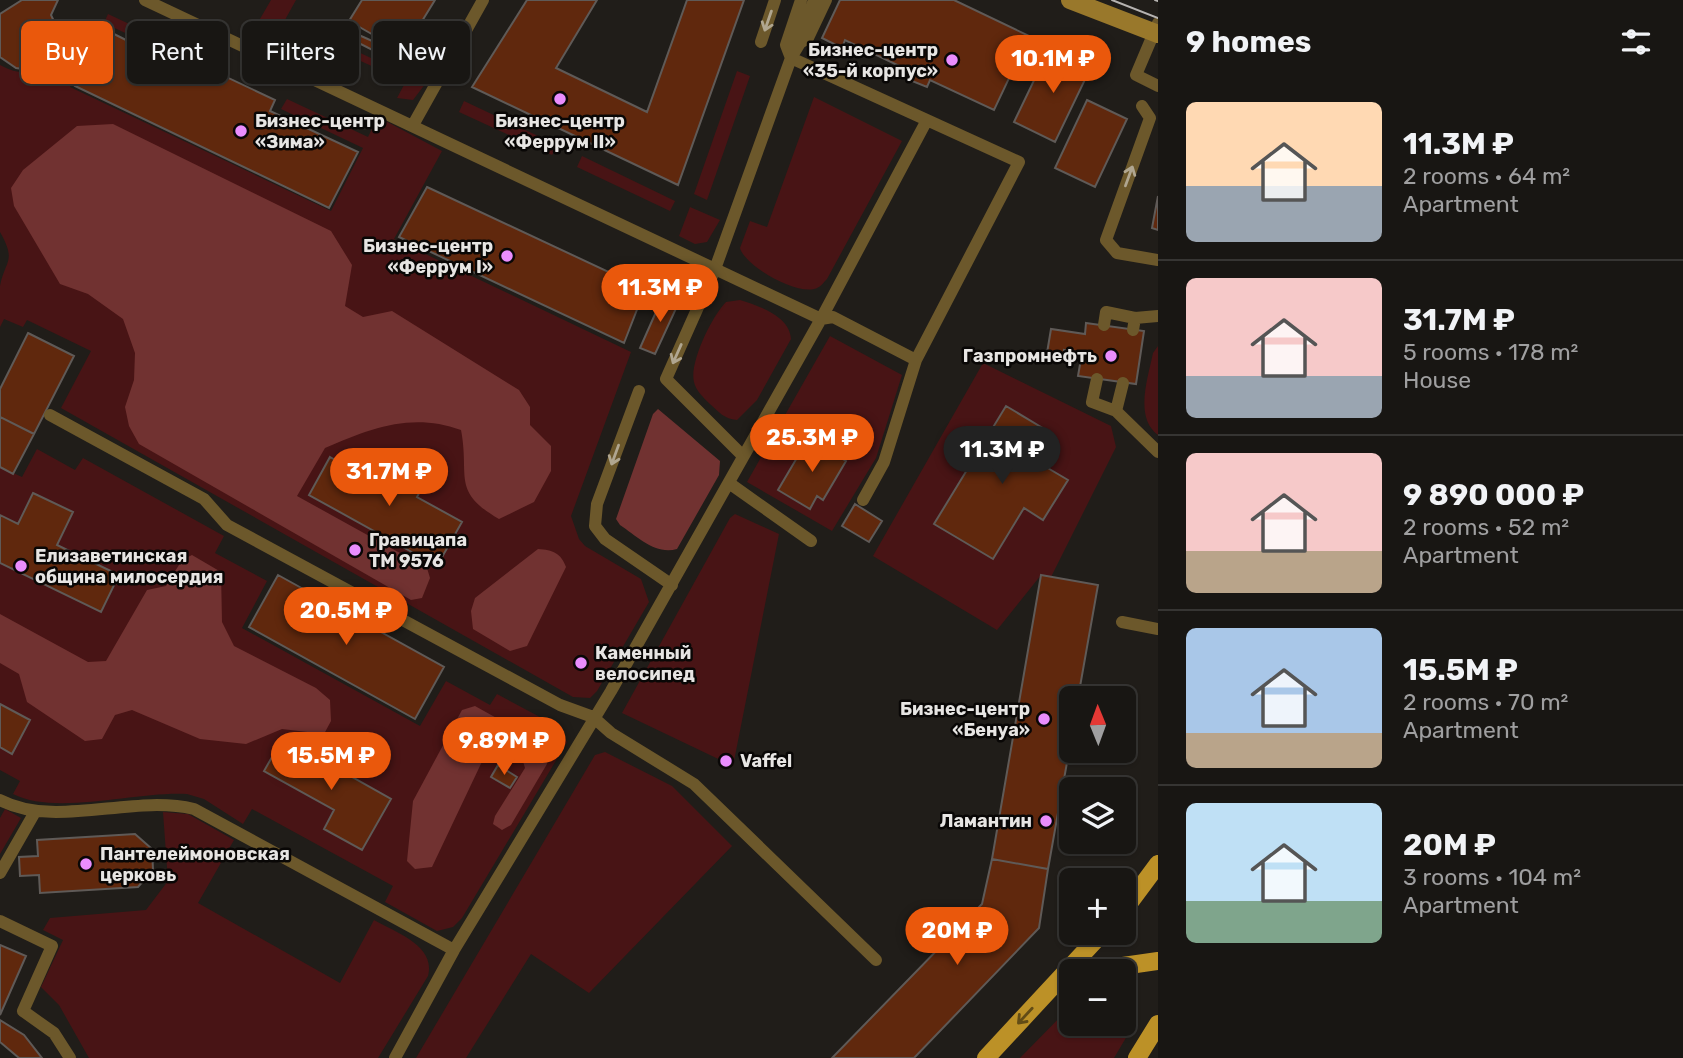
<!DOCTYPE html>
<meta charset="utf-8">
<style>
body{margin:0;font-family:Rubik,sans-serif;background:#252321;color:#f1f3f6;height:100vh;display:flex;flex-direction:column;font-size:26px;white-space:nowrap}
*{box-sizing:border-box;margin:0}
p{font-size:23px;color:#9f9fa0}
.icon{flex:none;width:38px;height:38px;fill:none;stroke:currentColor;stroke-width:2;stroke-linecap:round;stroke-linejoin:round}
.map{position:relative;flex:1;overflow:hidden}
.drawer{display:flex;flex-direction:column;background:#181613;width:525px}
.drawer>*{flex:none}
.banner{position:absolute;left:21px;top:21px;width:665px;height:63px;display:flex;gap:14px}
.needle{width:46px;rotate:359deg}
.fabs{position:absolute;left:1059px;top:686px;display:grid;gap:14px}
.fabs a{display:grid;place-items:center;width:77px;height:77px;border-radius:10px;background:#181613;box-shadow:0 2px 5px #0004,0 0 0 2px #363533;font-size:35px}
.price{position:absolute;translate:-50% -60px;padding:0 16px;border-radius:24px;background:#ea580c;color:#fff;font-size:23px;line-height:46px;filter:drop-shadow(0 2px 4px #0008)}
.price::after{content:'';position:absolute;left:50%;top:42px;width:21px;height:16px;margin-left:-10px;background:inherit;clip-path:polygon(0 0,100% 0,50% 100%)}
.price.on{background:#222;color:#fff}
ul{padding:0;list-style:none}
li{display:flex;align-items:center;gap:21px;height:175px;padding:0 28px}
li+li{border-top:2px solid #363533}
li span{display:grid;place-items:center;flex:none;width:196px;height:140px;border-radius:10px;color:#555}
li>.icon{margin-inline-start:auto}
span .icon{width:84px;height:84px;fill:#fffc;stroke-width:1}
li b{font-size:30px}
h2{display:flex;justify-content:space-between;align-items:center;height:84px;padding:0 28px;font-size:30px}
.pill{padding:0 24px;border-radius:10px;background:#181613;box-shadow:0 2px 5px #0004,0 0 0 2px #363533;font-size:24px;line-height:63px}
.pill.on{background:#ea580c;color:#fff}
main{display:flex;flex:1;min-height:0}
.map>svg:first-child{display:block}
.green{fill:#481415;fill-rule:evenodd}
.forest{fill:#713231}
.building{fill:#60280d;stroke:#5f5a57;stroke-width:2}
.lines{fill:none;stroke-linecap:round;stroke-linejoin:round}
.lane{stroke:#6c582b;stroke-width:12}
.secondary{stroke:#99782b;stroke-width:18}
.primary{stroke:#bc9127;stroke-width:18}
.tram{stroke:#b6b3b1;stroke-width:2}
.oneway{stroke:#b0a690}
.oneway2{stroke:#624c16}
.poi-dot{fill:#ea8dfd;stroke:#090706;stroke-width:2.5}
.labels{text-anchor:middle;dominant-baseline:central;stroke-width:5;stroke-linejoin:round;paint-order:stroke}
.poi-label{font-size:18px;font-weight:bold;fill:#e7e5e3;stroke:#090706;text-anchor:start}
</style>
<main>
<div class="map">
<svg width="1158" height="1058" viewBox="0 0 1158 1058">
<rect width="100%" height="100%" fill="#201d19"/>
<path class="green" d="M 271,0 L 296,0 L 271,45 L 250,36 Z
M 108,14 L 176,46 L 172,55 L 104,23 Z
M 335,41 L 390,67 L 387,73 L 332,48 Z
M 53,63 L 76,74 L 70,87 L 331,211 L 363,148 L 281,109 L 287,99 L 368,137 L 378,117 L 442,151 L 394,239 L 631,352 L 571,516 L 579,539 L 585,546 L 641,579 L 649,602 L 597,691 L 590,698 L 573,697 L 61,408 L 91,351 L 27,320 L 23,327 L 4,319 L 0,327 C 0,314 0,299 0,286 C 5,260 17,262 0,232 L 0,65 C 18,75 36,76 53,63 Z
M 412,70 L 429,79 L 413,100 L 397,98 Z
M 737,71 L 750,76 L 707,200 L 694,194 Z
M 814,97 L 902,141 L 827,279 C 823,283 820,288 814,289 C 795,294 745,266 740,248 L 750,221 L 767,227 Z
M 464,101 L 557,145 L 552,155 L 459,112 Z
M 582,156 L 675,201 L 670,211 L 577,167 Z
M 690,207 L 720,220 L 707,242 L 695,244 L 679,236 Z
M 740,300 C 759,306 790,316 791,339 L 757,400 L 737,420 C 724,419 719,412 710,404 C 703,397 696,391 694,382 C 689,363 712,316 726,302 Z
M 830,336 L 902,375 L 876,458 L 832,531 L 747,482 ZM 808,439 L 823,500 L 817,496 L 809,509 L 778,490 Z
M 1158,346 L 1158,435 C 1134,417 1148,378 1153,353 Z
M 983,363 L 1111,426 L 1116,447 L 1051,577 L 1041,575 L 997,630 L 873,556 ZM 1006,406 L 1051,433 L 1039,455 L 1028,449 L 1024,454 L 1067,481 L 1043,520 L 1024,508 L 935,524 Z
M 37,449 L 75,470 L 83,458 L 224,536 L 215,553 L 267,581 L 242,628 L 420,726 L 446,681 L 490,705 L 497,694 L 553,724 L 567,742 L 462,918 L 453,927 L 437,931 L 385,902 L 393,886 L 252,809 L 243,824 L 204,799 L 187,794 C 137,791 56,816 13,794 L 20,781 L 0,770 L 0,467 L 22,477 Z
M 735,514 L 779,534 L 733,766 L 622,713 L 730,518 Z
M 605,752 L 672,786 L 732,846 L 589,993 L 531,954 L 466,1058 L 416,1058 L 595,755 Z
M 5,809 L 21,818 L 0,854 L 0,818 Z
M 163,812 L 188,814 L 234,840 L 198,903 L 340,983 L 374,920 C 397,933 436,946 428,976 L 378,1058 L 89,1058 L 59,1005 L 41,987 L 63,940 L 43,930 L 50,918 L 146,910 L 168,881 Z
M 1071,1006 L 1071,1024 L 1124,1024 L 1124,1016 L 1127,1036 L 1114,1058 L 1020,1058 Z"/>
<path class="forest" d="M 113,124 L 331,231 L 352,265 L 345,306 L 363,317 L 392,311 L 519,390 L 530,407 L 530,425 L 551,446 L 551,471 L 534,502 L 499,519 C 451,491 470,477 461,430 C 412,412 371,428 325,448 L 297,496 L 427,568 L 430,578 L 422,598 L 411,600 L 139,444 L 129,426 L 125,407 L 134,380 L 135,353 L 123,319 L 88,294 L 60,284 L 14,206 L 11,188 L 23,170 L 77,126 Z
M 658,409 L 720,461 L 719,475 L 677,549 C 655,555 638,537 620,525 L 616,519 L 653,414 Z
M 538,549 C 553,550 561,553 566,567 L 527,646 L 510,651 L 473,629 L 471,611 L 475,598 Z
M 192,555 L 221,572 L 222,622 L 234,646 L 316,688 L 330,700 L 331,721 L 324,734 L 282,729 L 246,744 L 200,739 L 132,710 L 115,715 L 102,739 L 85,741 L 27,702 L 19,674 L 0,663 L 0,614 L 88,662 L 106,661 L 147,590 L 166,586 L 182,560 Z
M 475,706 L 543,744 L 547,764 L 511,825 L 502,830 L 493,824 L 495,816 L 525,768 L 522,758 L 496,746 L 488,749 L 432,867 L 415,869 L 407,861 L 413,801 L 462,710 Z"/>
<path class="building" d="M 22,0 L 58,0 L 51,15 L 59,32 L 58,42 L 89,56 L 82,72 L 51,58 L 29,70 L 16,68 L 0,57 L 0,14 Z
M 362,0 L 435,0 L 403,52 L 349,21 Z
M 527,0 L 597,0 L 556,68 L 647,112 L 687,0 L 744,0 L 678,185 L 472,87 Z
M 840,0 L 954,0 L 1029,36 L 994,110 L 930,80 L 927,87 L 907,79 L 910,71 L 845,40 L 842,48 L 822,38 Z
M 102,28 L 176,65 L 180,55 L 275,100 L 270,111 L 358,152 L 329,208 L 75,86 Z
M 350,31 L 390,49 L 386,57 L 347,37 Z
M 1050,47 L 1091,67 L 1055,142 L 1014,122 Z
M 1087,100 L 1127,119 L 1095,187 L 1055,168 Z
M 427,187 L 645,289 L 624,343 L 399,237 Z
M 1158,196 L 1158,230 L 1152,228 Z
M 664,294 L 679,302 L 655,354 L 640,348 Z
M 1086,323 L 1144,331 L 1136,384 L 1078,376 L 1082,353 L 1064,350 L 1063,361 L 1046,359 L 1051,329 L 1085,334 Z
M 28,333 L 74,356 L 34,434 L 0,417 L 0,389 Z
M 1006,406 L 1051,433 L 1038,455 L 1028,449 L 1024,454 L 1068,480 L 1043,520 L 1024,508 L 993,559 L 934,524 Z
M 0,417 L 34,434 L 13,474 L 0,467 Z
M 808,439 L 846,461 L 823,500 L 817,496 L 810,509 L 778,490 Z
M 330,457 L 356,472 L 354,476 L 371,486 L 386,460 L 425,482 L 417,497 L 462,522 L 437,566 L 309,495 Z
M 33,493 L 73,512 L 57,545 L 119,575 L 101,612 L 0,563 L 0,515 L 18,524 Z
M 855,504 L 882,521 L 869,542 L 842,526 Z
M 278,575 L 444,667 L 415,719 L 249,627 Z
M 1041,575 L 1098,585 L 1078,698 L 1071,698 L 1071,740 L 1048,869 L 992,859 Z
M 0,704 L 30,720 L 12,754 L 0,747 Z
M 283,738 L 391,799 L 362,850 L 324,829 L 334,810 L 264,771 Z
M 498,765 L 517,777 L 510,788 L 491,777 Z
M 135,834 L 152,849 L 153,870 L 138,887 L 40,893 L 39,875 L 20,876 L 19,857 L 38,856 L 37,840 Z
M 992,859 L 1048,869 L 1039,928 L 914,1058 L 832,1058 L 982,904 Z
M 0,945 L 26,956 L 0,1015 Z
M 0,1020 L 24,1035 L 42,1058 L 19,1058 L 0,1042 Z"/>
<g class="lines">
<path class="lane" d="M 145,0 L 821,319 L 611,691 L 454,950 L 395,1058
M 801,0 L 786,45 L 791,58 L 1019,162 L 916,360 L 833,317 L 821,319
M 1158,23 L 1136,75 L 1158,86
M 761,42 L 775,0
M 796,48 L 814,0
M 1142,106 L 1150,118 L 1106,240 L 1117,253 L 1158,260
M 413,125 L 483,0
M 821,319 L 927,120
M 1104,325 L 1106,312 L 1135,318
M 1133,330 L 1135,318 L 1158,316
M 1097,379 L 1092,402 L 1116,411
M 1123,383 L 1116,411 L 1158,452
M 639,391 L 597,504 L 595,526 L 605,539 L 672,585
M 50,415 L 204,499 L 227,525 L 560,705 L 593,717 L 611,733 L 694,784 L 876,960
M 743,456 L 666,379 L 715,269 L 791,58 L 800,43 L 808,38 L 826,0
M 729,483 L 811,541
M 863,500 L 884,462 L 916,360
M 1122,622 L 1158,629
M 0,800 C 56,829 132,794 194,809 L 454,950
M 0,873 L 35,812
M 0,921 L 52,946 L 23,1011 L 54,1033 L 70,1058"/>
<path class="secondary" d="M 1070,0 L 1158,34"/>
<path class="primary" d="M 1124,910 L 1158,864
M 1088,971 L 1158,961
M 986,1058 L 1102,933
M 1137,1058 L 1158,1024"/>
<path class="tram" d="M 1112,0 L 1158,18
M 1155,0 L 1158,1"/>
</g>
<defs><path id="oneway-shaft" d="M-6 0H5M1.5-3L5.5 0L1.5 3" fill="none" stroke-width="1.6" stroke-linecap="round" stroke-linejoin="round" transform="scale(1.75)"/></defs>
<g class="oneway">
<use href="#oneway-shaft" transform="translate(768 21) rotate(109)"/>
<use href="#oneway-shaft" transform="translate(1129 176) rotate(-70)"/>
<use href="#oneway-shaft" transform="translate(677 354) rotate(114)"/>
<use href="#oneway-shaft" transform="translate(615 455) rotate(110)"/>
</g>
<use class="oneway2" href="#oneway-shaft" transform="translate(1025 1016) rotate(133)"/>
<g class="poi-dot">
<circle cx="952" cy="60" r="7"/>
<circle cx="560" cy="99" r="7"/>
<circle cx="241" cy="131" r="7"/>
<circle cx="507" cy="256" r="7"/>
<circle cx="1111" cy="356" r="7"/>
<circle cx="355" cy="550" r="7"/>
<circle cx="21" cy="566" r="7"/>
<circle cx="581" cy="663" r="7"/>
<circle cx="1044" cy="719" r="7"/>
<circle cx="726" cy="761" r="7"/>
<circle cx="1046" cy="821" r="7"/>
<circle cx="86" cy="864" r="7"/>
</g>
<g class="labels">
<g class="poi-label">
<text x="938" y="50" text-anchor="end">Бизнес-центр<tspan x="938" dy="21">«35-й корпус»</tspan></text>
<text x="255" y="121">Бизнес-центр<tspan x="255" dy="21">«Зима»</tspan></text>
<text x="560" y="121" text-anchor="middle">Бизнес-центр<tspan x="560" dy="21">«Феррум II»</tspan></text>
<text x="493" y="246" text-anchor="end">Бизнес-центр<tspan x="493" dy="21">«Феррум I»</tspan></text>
<text x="1097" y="356" text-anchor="end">Газпромнефть</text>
<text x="369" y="540">Гравицапа<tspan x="369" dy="21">ТМ 9576</tspan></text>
<text x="35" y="556">Елизаветинская<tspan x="35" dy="21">община милосердия</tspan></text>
<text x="595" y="653">Каменный<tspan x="595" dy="21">велосипед</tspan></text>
<text x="1030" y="709" text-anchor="end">Бизнес-центр<tspan x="1030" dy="21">«Бенуа»</tspan></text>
<text x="740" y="761">Vaffel</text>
<text x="1032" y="821" text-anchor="end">Ламантин</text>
<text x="100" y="854">Пантелеймоновская<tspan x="100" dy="21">церковь</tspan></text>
</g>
</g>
</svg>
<div class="fabs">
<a><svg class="needle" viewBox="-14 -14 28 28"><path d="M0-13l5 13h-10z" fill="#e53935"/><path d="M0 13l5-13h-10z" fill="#9f9fa0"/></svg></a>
<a><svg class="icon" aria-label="layers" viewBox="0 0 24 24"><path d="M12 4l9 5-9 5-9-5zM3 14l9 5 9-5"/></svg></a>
<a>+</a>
<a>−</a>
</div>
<b class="price" style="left:1053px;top:95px">10.1M ₽</b>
<b class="price" style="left:660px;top:324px">11.3M ₽</b>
<b class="price" style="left:812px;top:474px">25.3M ₽</b>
<b class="price on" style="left:1002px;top:486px">11.3M ₽</b>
<b class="price" style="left:389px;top:508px">31.7M ₽</b>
<b class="price" style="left:346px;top:647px">20.5M ₽</b>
<b class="price" style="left:504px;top:777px">9.89M ₽</b>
<b class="price" style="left:331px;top:792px">15.5M ₽</b>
<b class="price" style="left:957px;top:967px">20M ₽</b>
<div class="banner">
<a class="pill on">Buy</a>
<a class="pill">Rent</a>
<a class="pill">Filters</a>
<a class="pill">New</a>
</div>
</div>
<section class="drawer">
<h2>9 homes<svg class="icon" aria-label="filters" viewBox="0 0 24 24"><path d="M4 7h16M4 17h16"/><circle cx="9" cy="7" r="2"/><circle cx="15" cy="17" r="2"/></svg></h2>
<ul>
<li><span style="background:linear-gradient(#ffd9b3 60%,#9aa5b1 0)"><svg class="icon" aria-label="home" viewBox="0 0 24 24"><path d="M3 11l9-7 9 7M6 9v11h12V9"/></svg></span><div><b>11.3M ₽</b><p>2 rooms · 64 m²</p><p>Apartment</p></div></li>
<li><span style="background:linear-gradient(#f6c9c9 70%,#9aa5b1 0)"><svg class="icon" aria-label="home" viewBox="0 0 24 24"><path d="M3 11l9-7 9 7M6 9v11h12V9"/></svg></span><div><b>31.7M ₽</b><p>5 rooms · 178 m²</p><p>House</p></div></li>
<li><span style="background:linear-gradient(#f6c9c9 70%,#b9a48a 0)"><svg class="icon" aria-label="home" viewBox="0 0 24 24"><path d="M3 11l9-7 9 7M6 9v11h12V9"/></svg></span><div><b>9 890 000 ₽</b><p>2 rooms · 52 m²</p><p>Apartment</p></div></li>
<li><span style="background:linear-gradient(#a9c7e8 75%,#b9a48a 0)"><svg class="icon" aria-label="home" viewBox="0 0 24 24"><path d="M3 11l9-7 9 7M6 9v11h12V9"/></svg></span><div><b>15.5M ₽</b><p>2 rooms · 70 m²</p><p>Apartment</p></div></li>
<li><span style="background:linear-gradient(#bfe0f5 70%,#7fa58c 0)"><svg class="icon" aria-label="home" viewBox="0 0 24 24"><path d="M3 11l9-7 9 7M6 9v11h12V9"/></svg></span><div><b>20M ₽</b><p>3 rooms · 104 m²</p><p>Apartment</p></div></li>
</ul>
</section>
</main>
